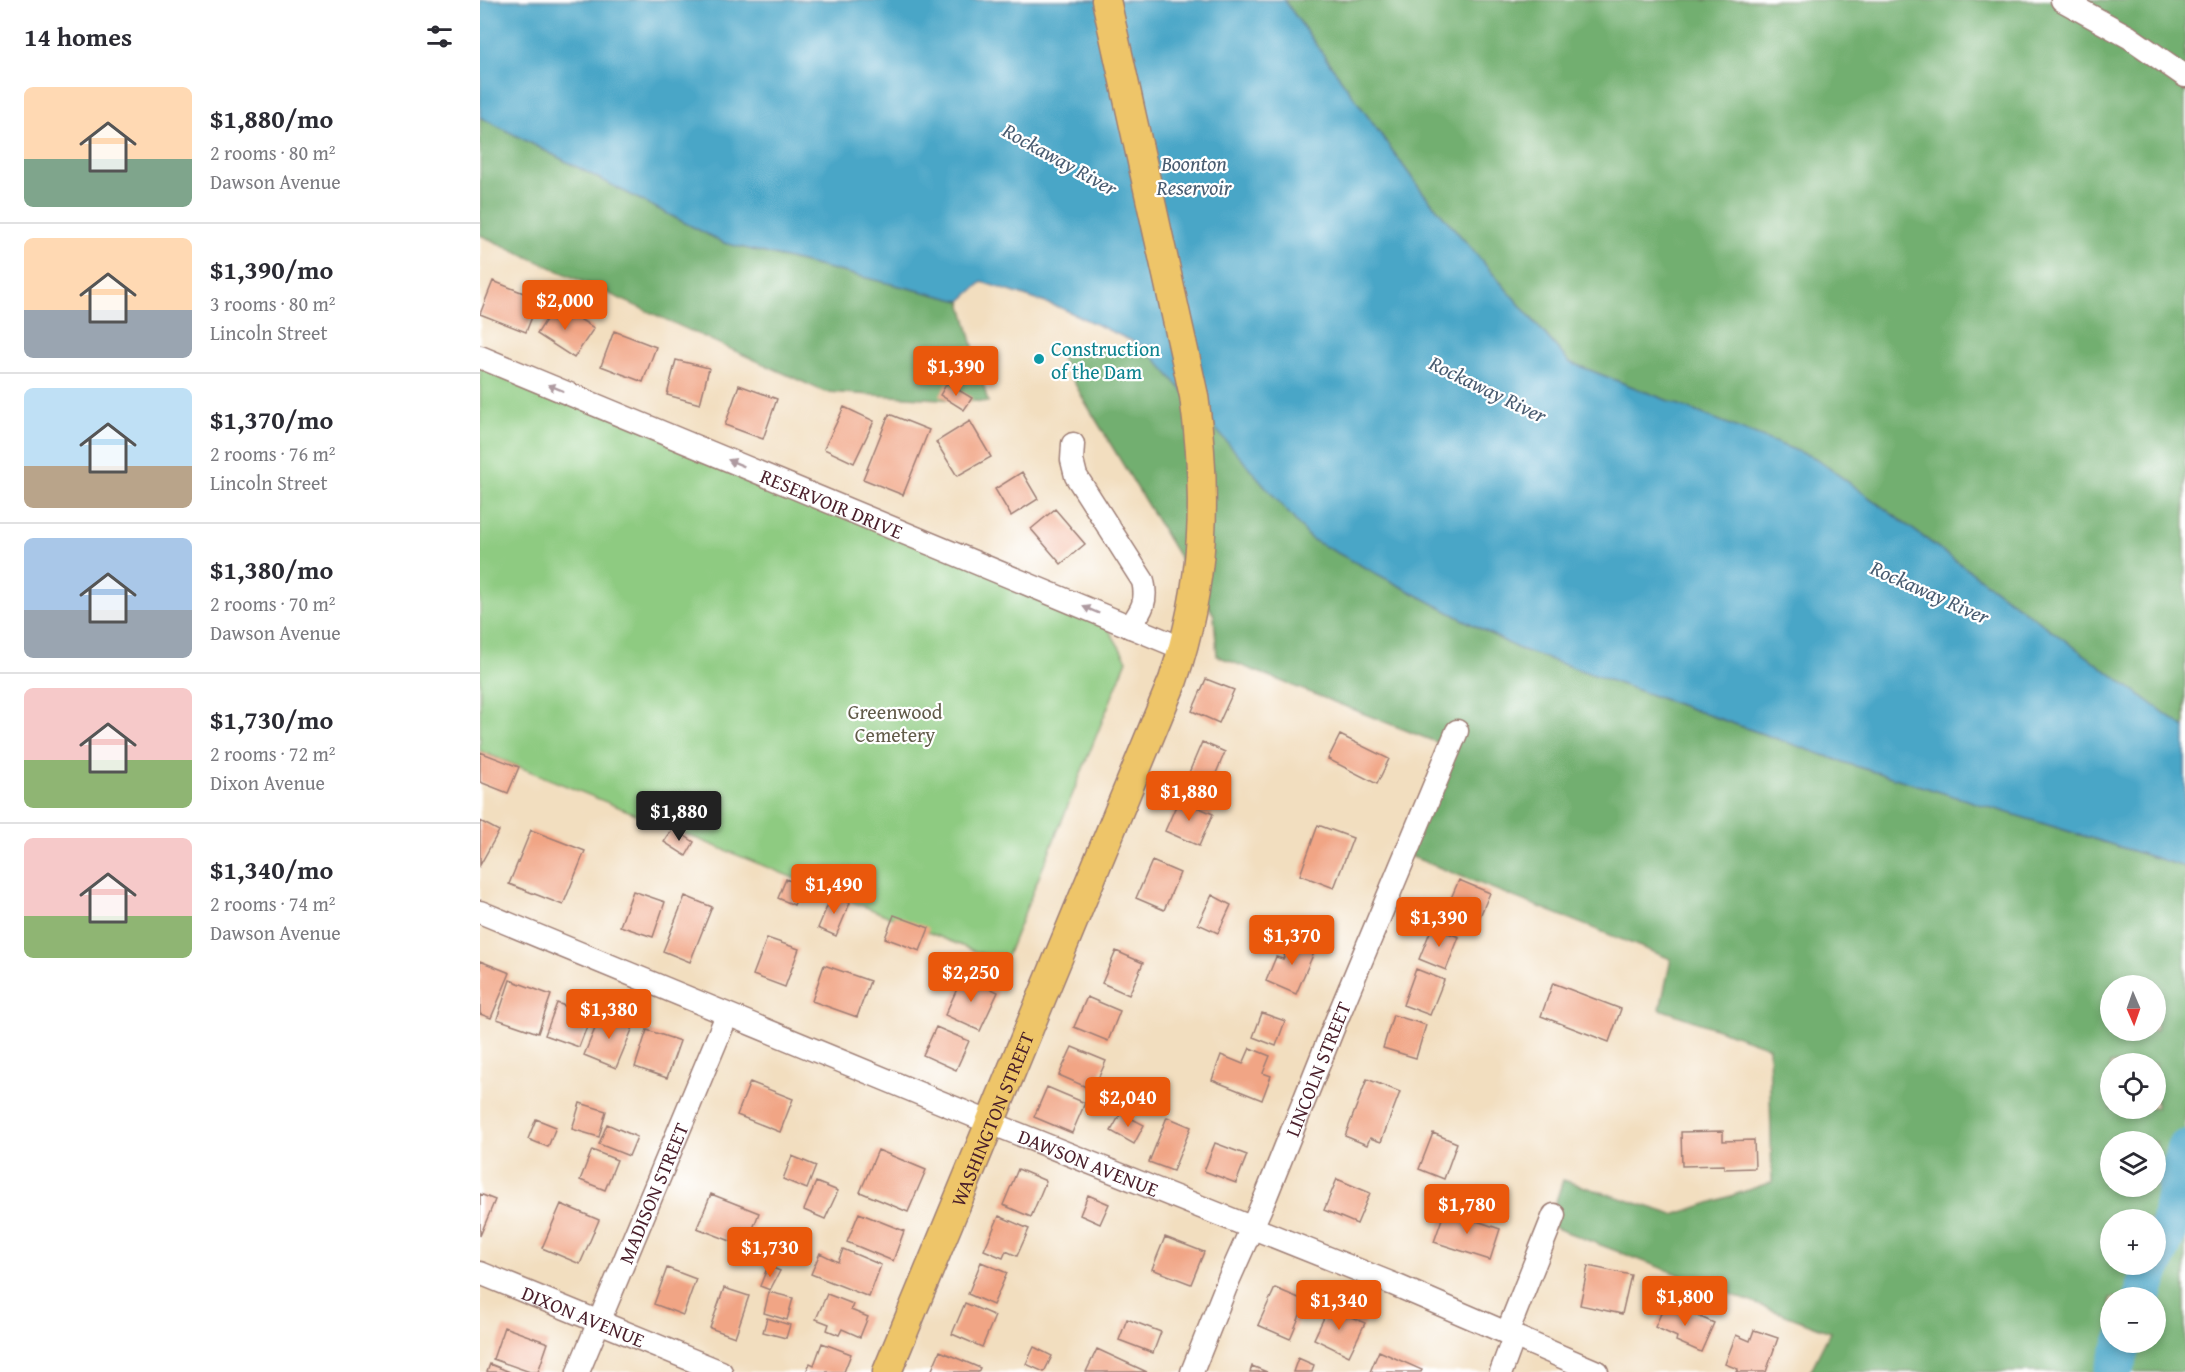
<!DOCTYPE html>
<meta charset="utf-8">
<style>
body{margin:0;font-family:"Gentium Book Plus",serif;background:#f7f7f7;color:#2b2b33;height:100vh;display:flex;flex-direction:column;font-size:22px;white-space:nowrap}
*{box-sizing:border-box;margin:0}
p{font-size:20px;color:#7c7c81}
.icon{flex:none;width:33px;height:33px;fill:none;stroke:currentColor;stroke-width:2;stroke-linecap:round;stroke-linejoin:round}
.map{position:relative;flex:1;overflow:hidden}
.side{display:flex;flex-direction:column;background:#fff;width:480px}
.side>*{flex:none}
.needle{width:39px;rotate:178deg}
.controls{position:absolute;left:1620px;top:975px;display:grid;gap:12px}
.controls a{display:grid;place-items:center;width:66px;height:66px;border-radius:50%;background:#fff;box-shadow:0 3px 9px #0003;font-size:30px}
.price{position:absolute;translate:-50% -51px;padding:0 14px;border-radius:6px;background:#ea580c;color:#fff;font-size:20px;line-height:39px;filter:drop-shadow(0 2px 3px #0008)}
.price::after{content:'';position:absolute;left:50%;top:36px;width:18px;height:14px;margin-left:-9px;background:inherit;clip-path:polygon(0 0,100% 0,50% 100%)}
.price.on{background:#222;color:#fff}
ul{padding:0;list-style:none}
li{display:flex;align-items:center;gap:18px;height:150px;padding:0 24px}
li+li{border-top:2px solid #e1e1e2}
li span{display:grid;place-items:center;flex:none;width:168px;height:120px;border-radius:9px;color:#555}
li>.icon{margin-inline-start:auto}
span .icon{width:72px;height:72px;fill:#fffc;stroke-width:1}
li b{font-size:26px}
h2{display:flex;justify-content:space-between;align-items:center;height:72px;padding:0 24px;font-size:26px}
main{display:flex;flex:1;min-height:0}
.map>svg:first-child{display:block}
.green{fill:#8ecb81;stroke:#6c7556;stroke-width:1.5}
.forest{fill:#72af6f;stroke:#5e674d;stroke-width:1.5;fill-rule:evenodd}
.water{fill:#48a6c7;stroke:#496279;stroke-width:1.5}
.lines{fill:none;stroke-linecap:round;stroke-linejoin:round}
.river{stroke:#48a6c7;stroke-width:38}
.building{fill:#f1a585}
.minor-casing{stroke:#9e7e75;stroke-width:25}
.major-casing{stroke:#9e7e75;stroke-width:31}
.minor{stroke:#fff;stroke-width:22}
.major{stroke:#eec569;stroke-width:28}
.oneway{fill:#ae9aa0}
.culture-dot{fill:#0f9aa8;stroke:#fff;stroke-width:2}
.labels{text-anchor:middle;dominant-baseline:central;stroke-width:4.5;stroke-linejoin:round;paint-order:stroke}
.culture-label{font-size:20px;fill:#0d838f;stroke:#fff;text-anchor:start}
.street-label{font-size:20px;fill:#4a1f2b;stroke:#fff}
.park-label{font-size:20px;fill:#625b49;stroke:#fff}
.water-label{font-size:21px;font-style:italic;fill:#495c71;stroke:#fff}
</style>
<main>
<section class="side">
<h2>14 homes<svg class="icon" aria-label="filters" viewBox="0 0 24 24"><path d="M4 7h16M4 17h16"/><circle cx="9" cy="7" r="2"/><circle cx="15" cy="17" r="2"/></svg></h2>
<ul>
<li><span style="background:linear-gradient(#ffd9b3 60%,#7fa58c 0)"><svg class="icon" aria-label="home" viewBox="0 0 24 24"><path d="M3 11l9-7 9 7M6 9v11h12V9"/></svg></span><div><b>$1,880/mo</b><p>2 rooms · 80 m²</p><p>Dawson Avenue</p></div></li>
<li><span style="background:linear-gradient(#ffd9b3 60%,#9aa5b1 0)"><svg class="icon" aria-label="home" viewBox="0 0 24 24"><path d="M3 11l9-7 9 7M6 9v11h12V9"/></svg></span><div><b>$1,390/mo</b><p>3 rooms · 80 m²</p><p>Lincoln Street</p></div></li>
<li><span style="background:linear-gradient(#bfe0f5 65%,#b9a48a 0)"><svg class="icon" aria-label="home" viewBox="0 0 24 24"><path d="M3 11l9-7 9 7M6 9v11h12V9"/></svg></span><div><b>$1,370/mo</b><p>2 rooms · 76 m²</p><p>Lincoln Street</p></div></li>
<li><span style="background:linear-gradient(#a9c7e8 60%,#9aa5b1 0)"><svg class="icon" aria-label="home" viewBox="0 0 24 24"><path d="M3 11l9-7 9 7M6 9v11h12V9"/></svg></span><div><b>$1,380/mo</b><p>2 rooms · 70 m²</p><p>Dawson Avenue</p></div></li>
<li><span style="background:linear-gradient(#f6c9c9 60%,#8fb573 0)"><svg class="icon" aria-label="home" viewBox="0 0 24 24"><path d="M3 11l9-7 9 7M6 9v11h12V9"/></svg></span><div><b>$1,730/mo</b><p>2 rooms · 72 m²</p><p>Dixon Avenue</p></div></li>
<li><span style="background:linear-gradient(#f6c9c9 65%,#8fb573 0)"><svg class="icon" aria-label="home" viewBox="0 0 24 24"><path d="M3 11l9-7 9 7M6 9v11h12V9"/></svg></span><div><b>$1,340/mo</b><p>2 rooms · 74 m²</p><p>Dawson Avenue</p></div></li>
</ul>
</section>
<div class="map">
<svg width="1705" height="1372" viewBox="0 0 1705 1372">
<rect width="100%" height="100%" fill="#fff"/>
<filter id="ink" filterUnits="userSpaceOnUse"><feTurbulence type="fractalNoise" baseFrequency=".0167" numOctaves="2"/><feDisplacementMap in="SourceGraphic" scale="12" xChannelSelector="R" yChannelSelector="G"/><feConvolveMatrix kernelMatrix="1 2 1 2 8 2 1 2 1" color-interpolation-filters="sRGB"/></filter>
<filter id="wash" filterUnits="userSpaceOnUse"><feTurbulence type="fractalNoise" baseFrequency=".008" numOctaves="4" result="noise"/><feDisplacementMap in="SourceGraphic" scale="24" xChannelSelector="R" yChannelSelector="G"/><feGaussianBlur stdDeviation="1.35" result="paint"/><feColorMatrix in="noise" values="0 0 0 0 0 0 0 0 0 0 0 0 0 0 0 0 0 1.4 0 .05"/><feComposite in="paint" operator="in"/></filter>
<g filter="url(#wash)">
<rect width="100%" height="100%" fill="#f2debf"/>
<path class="green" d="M 0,360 L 616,608 L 647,660 L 524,963 L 0,751 Z"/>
<path class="forest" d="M 804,0 L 1705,0 L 1705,728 L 1335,458 L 1089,362 L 940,189 Z
M 0,117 L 244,243 L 481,301 L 508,402 L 345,392 L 0,235 Z
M 665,347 L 831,539 L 1037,648 L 1369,764 L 1705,867 L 1705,1372 L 1330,1372 L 1350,1332 L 1068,1225 L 1083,1180 L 1194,1215 L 1292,1182 L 1289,1047 L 1180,1009 L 1191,959 L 925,854 L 966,746 L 737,656 L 734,615 L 604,400 L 577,351 ZM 1630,986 L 1676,986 L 1676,1030 L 1630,1030 ZM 1630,1064 L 1676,1064 L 1676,1108 L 1630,1108 ZM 1630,1142 L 1676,1142 L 1676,1186 L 1630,1186 ZM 1630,1220 L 1676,1220 L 1676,1264 L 1630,1264 ZM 1630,1298 L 1676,1298 L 1676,1342 L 1630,1342 Z"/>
<path class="water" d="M 0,0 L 804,0 L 940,189 L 1089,362 L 1335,458 L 1705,728 L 1705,867 L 1369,764 L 1037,648 L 831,539 L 665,347 L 581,308 L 502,282 L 481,301 L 244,243 L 0,117 Z"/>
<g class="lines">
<path class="river" d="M 1676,1262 L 1688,1230 L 1705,1149
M 1662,1298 L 1674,1264
M 1633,1372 L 1644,1342"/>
</g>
<g id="blocks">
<path class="building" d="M 13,281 L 59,299 L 46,332 L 0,314 Z
M 76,304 L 114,328 L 94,358 L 57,334 Z
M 134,331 L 176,347 L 163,382 L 121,366 Z
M 196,360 L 229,368 L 220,404 L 187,395 Z
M 467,383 L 492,398 L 484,410 L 460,395 Z
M 259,385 L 297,399 L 283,439 L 245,425 Z
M 364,407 L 394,421 L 374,463 L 344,449 Z
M 409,414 L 449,430 L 423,495 L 383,479 Z
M 490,421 L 511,457 L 477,476 L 456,442 Z
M 542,472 L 558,499 L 531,516 L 515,489 Z
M 575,509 L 605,544 L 581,564 L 551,529 Z
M 726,679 L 754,690 L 739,723 L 712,711 Z
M 860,735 L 909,759 L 897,784 L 848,759 Z
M 722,742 L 745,752 L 731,785 L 708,775 Z
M 0,752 L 39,767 L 28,793 L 0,782 Z
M 699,799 L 733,814 L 719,846 L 685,831 Z
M 0,821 L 19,831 L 0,865 Z
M 838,825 L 873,838 L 854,888 L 820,875 Z
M 193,828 L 214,842 L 206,856 L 184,842 Z
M 51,830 L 105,851 L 83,905 L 29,884 Z
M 672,861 L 700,873 L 684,910 L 656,898 Z
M 306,879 L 322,886 L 314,905 L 298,898 Z
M 979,880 L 1010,893 L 995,928 L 964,914 Z
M 153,891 L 185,902 L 173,937 L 140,926 Z
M 352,895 L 370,903 L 356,936 L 338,928 Z
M 732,895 L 751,905 L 738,933 L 718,924 Z
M 205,896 L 232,907 L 210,962 L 183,951 Z
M 414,915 L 449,928 L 440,951 L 405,938 Z
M 952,927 L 979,937 L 966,970 L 939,959 Z
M 287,938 L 319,949 L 305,987 L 273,975 Z
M 812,938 L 836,948 L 816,994 L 786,981 L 796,957 L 803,959 Z
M 636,951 L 663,963 L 649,995 L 622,983 Z
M 0,961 L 30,973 L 11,1018 L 0,1014 Z
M 344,965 L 390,981 L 377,1017 L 332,1001 Z
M 936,969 L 964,980 L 950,1015 L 923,1005 Z
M 483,976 L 518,992 L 500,1031 L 465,1015 Z
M 30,980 L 71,995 L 58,1033 L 17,1019 Z
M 1073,983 L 1141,1009 L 1129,1042 L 1061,1016 Z
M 607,997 L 640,1011 L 628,1041 L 594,1027 Z
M 77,1003 L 111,1016 L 99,1047 L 65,1035 Z
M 122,1012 L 154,1025 L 136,1068 L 104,1055 Z
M 782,1013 L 805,1021 L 796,1046 L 773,1037 Z
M 913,1015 L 946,1025 L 936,1058 L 903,1048 Z
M 456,1027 L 489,1041 L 476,1070 L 443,1055 Z
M 167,1030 L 200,1041 L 187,1078 L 155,1067 Z
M 592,1047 L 626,1061 L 613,1090 L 579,1075 Z
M 770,1048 L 790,1056 L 783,1073 L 791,1076 L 782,1100 L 732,1080 L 741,1055 L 763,1064 Z
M 887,1079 L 920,1092 L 901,1142 L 890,1138 L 887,1145 L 865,1136 Z
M 270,1082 L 313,1099 L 300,1132 L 257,1115 Z
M 567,1087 L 605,1103 L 592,1133 L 554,1117 Z
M 100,1103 L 126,1111 L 119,1137 L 92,1129 Z
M 641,1113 L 664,1125 L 654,1144 L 631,1131 Z
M 687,1117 L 711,1127 L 693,1171 L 669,1162 Z
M 56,1119 L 76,1127 L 68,1147 L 48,1139 Z
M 127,1124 L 157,1137 L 149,1156 L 119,1144 Z
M 1243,1131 L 1243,1141 L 1274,1140 L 1275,1168 L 1244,1169 L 1244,1165 L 1202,1166 L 1201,1132 Z
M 953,1133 L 977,1143 L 964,1179 L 939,1169 Z
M 735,1143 L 767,1155 L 756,1183 L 724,1171 Z
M 112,1150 L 137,1160 L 125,1190 L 100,1180 Z
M 398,1150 L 446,1170 L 428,1212 L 380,1192 Z
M 312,1156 L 336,1166 L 327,1189 L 303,1179 Z
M 538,1169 L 566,1181 L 551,1217 L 523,1205 Z
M 857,1179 L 890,1193 L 877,1224 L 844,1210 Z
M 336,1182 L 358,1191 L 345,1219 L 324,1210 Z
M 0,1194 L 15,1200 L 0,1236 Z
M 231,1194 L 279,1213 L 266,1247 L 217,1228 Z
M 608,1195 L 629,1204 L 620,1224 L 600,1215 Z
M 81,1204 L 119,1220 L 100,1264 L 62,1248 Z
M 965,1210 L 1020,1229 L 1010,1260 L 954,1242 Z
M 379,1213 L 424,1231 L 413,1261 L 367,1242 Z
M 519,1216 L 549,1229 L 537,1256 L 526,1251 L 523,1258 L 504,1250 Z
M 685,1237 L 724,1252 L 711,1284 L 672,1269 Z
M 363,1249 L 401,1265 L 389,1297 L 331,1274 L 340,1253 L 358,1262 Z
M 501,1262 L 527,1273 L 513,1305 L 488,1294 Z
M 288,1266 L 300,1271 L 290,1290 L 280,1286 Z
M 1108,1266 L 1151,1275 L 1142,1314 L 1100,1305 Z
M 187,1268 L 216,1279 L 203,1315 L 174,1304 Z
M 244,1288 L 269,1296 L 255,1337 L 230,1328 Z
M 795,1288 L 826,1301 L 810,1339 L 778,1325 Z
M 289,1292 L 313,1298 L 307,1320 L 284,1313 Z
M 347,1294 L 373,1304 L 371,1310 L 388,1317 L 380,1337 L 362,1329 L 359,1335 L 347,1330 L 349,1324 L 336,1319 Z
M 1186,1302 L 1234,1323 L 1221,1352 L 1196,1341 L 1197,1337 L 1175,1327 Z
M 485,1303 L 515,1316 L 502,1347 L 472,1334 Z
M 849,1307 L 885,1323 L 869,1356 L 834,1339 Z
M 287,1318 L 310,1325 L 306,1338 L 283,1332 Z
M 647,1319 L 681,1332 L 673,1353 L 639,1340 Z
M 24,1327 L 68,1343 L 58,1372 L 50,1372 L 13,1359 Z
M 1274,1330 L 1298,1338 L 1286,1372 L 1256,1372 L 1258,1369 L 1245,1364 L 1256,1335 L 1270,1341 Z
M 342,1343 L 371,1354 L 364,1372 L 326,1372 L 330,1363 L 334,1365 Z
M 554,1347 L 572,1356 L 564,1372 L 546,1364 Z
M 617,1349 L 667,1372 L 606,1372 Z
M 460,1351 L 500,1368 L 498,1372 L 451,1372 Z
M 899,1351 L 942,1370 L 941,1372 L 890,1372 Z
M 818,1358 L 834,1365 L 832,1372 L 813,1372 Z
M 10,1364 L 30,1372 L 7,1372 Z
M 772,1366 L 787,1372 L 770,1372 Z"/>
</g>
</g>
<g filter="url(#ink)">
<use href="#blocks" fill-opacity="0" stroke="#9e7e75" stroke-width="1.5"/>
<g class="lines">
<g class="minor-casing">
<g id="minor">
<path d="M 1582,0 L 1649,37 L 1705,76"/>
<path id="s1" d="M 0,357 L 704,649"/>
<path d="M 593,444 L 592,460 L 596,476 L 663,581 C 668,602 661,611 650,627"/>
<path id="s2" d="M 0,912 L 511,1123 L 913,1284 L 1117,1372"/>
<path id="s3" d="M 0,1273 L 241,1372"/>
<path d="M 1027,1333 L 1074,1215"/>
<path id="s4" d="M 98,1372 L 247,1015"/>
<path id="s5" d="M 712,1372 L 749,1279 L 786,1196 L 854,1026 L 977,731"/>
<path d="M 1021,1372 L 1034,1337"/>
</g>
</g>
<g class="major-casing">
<g id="major">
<path id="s6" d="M 407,1372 L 693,680 C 725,585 728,495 714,396 L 626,0"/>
</g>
</g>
<use href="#minor" class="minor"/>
<use href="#major" class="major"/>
</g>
<defs><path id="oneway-solid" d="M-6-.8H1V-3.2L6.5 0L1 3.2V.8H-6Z" transform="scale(1.5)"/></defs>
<g class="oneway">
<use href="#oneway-solid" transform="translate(76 388) rotate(-158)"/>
<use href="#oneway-solid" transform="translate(256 463) rotate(-158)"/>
<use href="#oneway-solid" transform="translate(611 610) rotate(-157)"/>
</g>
</g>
<circle class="culture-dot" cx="559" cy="359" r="6"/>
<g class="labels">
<g class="culture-label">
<text x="571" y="348">Construction<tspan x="571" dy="23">of the Dam</tspan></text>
</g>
<g class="street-label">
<text stroke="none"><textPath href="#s1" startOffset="381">RESERVOIR DRIVE</textPath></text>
<text stroke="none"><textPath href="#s5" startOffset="328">LINCOLN STREET</textPath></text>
<text stroke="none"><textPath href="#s6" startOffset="274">WASHINGTON STREET</textPath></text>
<text stroke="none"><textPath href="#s2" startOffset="658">DAWSON AVENUE</textPath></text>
<text stroke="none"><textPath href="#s4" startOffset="194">MADISON STREET</textPath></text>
<text stroke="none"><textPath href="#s3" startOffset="112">DIXON AVENUE</textPath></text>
</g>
<g class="park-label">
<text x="415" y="711">Greenwood<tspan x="415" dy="23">Cemetery</tspan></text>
</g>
<g class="water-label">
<text transform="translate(580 159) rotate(29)">Rockaway River</text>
<text x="714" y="163">Boonton<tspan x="714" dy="24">Reservoir</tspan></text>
<text transform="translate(1008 389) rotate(26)">Rockaway River</text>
<text transform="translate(1450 592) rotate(24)">Rockaway River</text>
</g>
</g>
</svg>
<div class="controls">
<a><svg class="needle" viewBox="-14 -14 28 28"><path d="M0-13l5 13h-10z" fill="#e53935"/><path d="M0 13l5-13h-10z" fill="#7c7c81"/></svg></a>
<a><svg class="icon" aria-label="locate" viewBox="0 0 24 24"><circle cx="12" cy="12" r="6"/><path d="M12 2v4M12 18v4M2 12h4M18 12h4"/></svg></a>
<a><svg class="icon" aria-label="layers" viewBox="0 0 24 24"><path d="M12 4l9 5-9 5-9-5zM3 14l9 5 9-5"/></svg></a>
<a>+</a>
<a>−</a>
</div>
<b class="price" style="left:85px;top:331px">$2,000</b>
<b class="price" style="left:476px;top:397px">$1,390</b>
<b class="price" style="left:709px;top:822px">$1,880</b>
<b class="price on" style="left:199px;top:842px">$1,880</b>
<b class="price" style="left:354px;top:915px">$1,490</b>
<b class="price" style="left:959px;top:948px">$1,390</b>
<b class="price" style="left:812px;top:966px">$1,370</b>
<b class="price" style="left:491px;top:1003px">$2,250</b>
<b class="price" style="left:129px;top:1040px">$1,380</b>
<b class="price" style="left:648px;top:1128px">$2,040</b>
<b class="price" style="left:987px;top:1235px">$1,780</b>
<b class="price" style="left:290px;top:1278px">$1,730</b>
<b class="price" style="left:1205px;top:1327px">$1,800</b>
<b class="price" style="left:859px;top:1331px">$1,340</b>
</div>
</main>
